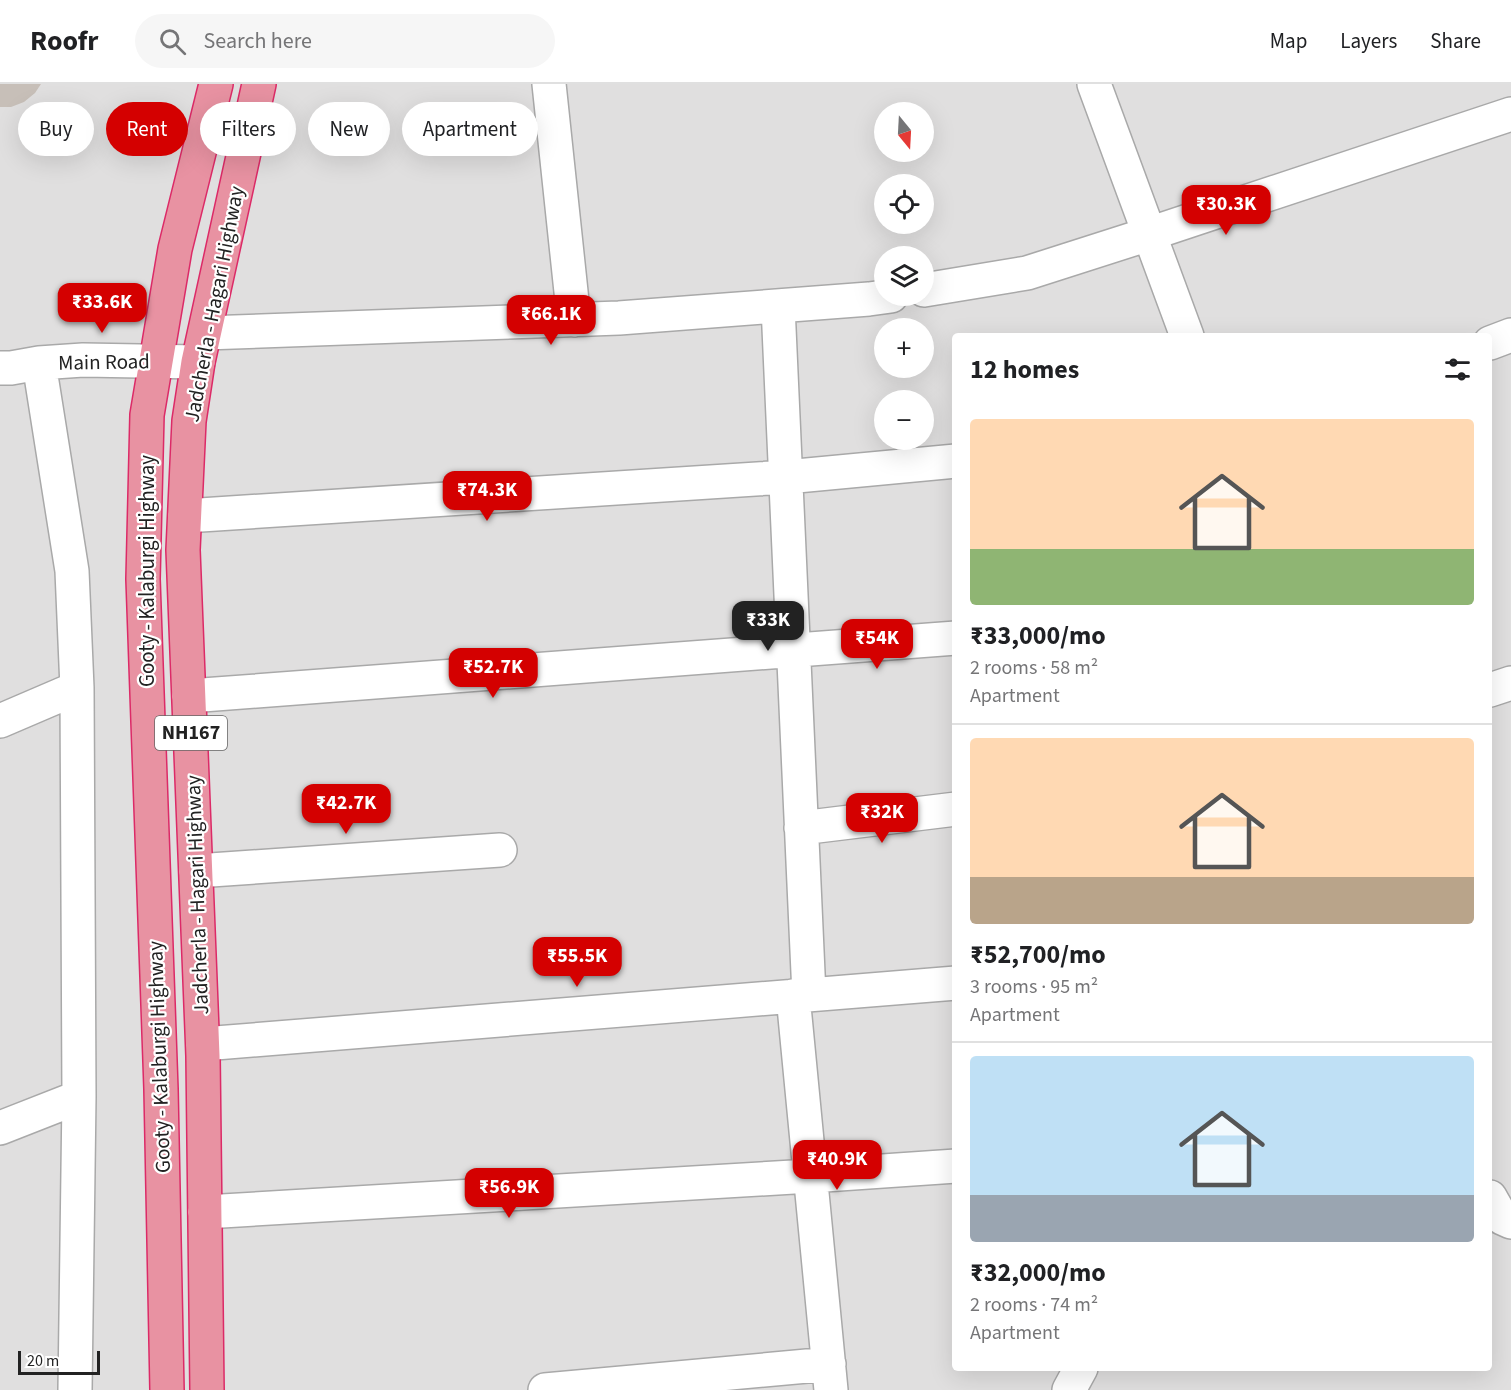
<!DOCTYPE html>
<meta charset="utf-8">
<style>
body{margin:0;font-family:"Source Sans 3",sans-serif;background:#f6f6f6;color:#202124;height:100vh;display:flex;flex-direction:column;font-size:22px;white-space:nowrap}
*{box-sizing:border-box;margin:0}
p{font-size:20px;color:#757577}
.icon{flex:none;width:33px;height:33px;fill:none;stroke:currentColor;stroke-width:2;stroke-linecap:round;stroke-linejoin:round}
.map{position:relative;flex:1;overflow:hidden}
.sheet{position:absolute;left:952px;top:249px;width:540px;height:1038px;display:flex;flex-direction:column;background:#fff;border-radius:6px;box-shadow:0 6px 24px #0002}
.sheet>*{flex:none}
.hud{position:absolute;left:18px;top:18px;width:570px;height:54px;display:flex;gap:12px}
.needle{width:39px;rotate:162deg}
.fabs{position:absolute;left:874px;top:18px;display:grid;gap:12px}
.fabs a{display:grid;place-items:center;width:60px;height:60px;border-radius:50%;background:#fff;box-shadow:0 6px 24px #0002;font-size:30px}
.scale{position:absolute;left:18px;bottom:15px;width:82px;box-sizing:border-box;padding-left:6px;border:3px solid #222;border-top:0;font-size:16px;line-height:21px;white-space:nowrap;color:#222;-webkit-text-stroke:4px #fff;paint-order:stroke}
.price{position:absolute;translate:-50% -51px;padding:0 14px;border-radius:12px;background:#d40000;color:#fff;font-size:20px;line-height:39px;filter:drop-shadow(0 2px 3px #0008)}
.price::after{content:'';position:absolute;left:50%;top:36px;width:18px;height:14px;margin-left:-9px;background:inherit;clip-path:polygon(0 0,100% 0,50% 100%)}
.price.current{background:#222;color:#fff}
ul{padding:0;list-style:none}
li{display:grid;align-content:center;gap:12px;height:318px;padding:0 18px}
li+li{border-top:2px solid #e0e0e0}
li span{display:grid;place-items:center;height:186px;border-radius:6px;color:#555}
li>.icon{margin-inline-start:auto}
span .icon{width:108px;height:108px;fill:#fffc;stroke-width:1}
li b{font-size:26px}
h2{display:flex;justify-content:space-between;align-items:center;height:72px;padding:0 18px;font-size:26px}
.tag{padding:0 21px;border-radius:27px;background:#fff;box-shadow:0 6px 24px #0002;font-size:21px;line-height:54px}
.tag.current{background:#d40000;color:#fff}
header{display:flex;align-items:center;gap:36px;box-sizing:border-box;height:84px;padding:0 30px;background:#fff;border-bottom:2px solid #e0e0e0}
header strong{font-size:28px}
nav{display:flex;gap:33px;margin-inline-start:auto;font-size:21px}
.search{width:420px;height:54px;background:#f6f6f6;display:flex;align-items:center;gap:15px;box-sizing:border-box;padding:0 21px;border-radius:33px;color:#757577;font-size:22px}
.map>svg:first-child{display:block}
.residential{fill:#e0dfdf;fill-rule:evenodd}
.building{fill:#c7bfb8}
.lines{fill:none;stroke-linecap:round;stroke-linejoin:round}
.minor-casing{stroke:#a9a9a9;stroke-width:36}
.highway-casing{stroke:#dc2a67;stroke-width:36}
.minor{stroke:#fff;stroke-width:33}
.highway{stroke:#e892a2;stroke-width:33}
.labels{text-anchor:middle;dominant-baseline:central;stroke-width:4.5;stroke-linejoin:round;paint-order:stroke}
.shield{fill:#fff;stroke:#646464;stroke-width:1.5}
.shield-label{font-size:20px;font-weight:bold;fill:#222}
.street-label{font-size:21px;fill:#222;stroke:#fff}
</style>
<header>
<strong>Roofr</strong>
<div class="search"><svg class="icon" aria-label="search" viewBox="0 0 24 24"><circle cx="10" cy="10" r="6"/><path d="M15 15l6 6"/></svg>Search here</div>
<nav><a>Map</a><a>Layers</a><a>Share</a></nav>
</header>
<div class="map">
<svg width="1511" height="1306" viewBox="0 0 1511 1306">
<rect width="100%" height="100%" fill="#f2efe9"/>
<path class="residential" d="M 0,0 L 1511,0 L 1511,1306 L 0,1306 ZM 885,28 L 924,28 L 924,68 L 885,68 ZM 885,100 L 924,100 L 924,140 L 885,140 ZM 885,172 L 924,172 L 924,212 L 885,212 ZM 885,244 L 924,244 L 924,284 L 885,284 ZM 956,252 L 1490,252 L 1490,1284 L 956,1284 ZM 885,316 L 924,316 L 924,356 L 885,356 Z"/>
<path class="building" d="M 0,0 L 41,0 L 35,9 L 24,18 L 11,23 L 0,23 Z"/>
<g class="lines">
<g class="minor-casing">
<path id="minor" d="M 549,0 L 574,236
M 1094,0 L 1187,252
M 924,206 L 1027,189 L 1149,150 L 1511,30
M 778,222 L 809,911
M 205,249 L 619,234 L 869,215 L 891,212
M 1490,259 L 1511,251
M 39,279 L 72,487 L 77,604 L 79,1013 L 75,1306
M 0,284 L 11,284 L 39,279 L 83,276 L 198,278
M 185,432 L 786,393 L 956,377
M 1490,606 L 1511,599
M 189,612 L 956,554
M 0,637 L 77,604
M 801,744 L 956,725
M 196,787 L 500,766
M 793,912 L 831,1306
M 203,960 L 956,899
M 0,1044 L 79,1013
M 1490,1113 L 1502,1134 L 1511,1138
M 205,1128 L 810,1092 L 956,1082
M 545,1306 L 829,1280
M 1069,1306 L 1081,1284"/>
</g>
<g class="highway-casing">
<path id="highway" d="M 167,1306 L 161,1005 L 143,495 L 147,331 L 175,165 L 216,0
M 207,1306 L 203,972 L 183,466 L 189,337 L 198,278 L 259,0"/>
</g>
<use href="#minor" class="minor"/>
<use href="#highway" class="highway"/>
</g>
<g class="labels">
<rect class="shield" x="155" y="632" width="72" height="34" rx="4.5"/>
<g class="shield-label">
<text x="191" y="649">NH167</text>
</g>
<g class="street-label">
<text transform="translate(214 220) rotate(-79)">Jadcherla - Hagari Highway</text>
<text transform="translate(104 278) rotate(-1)">Main Road</text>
<text transform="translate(147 487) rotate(-90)">Gooty - Kalaburgi Highway</text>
<text transform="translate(197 811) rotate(-92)">Jadcherla - Hagari Highway</text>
<text transform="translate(159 973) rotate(-92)">Gooty - Kalaburgi Highway</text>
</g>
</g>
</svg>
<div class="fabs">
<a><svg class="needle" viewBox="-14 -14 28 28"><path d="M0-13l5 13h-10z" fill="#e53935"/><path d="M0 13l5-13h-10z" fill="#757577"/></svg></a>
<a><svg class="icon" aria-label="locate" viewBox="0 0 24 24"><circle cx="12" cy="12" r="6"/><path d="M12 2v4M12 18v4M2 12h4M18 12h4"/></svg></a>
<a><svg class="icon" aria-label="layers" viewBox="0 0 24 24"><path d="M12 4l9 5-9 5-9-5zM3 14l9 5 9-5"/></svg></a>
<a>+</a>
<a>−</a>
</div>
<div class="scale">20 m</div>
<b class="price" style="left:1226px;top:152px">₹30.3K</b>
<b class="price" style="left:102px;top:250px">₹33.6K</b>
<b class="price" style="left:551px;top:262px">₹66.1K</b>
<b class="price" style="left:487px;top:438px">₹74.3K</b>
<b class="price current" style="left:768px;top:568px">₹33K</b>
<b class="price" style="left:877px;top:586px">₹54K</b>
<b class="price" style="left:493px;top:615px">₹52.7K</b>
<b class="price" style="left:346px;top:751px">₹42.7K</b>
<b class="price" style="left:882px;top:760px">₹32K</b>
<b class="price" style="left:577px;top:904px">₹55.5K</b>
<b class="price" style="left:837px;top:1107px">₹40.9K</b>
<b class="price" style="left:509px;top:1135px">₹56.9K</b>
<div class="hud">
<a class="tag">Buy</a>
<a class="tag current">Rent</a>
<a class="tag">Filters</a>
<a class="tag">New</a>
<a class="tag">Apartment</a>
</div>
<section class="sheet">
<h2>12 homes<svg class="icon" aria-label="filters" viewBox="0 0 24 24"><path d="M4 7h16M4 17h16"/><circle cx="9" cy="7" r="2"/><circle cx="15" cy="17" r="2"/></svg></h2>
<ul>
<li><span style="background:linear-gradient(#ffd9b3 70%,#8fb573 0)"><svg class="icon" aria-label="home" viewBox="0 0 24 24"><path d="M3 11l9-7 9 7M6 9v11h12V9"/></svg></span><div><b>₹33,000/mo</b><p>2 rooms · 58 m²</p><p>Apartment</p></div></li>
<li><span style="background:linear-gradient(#ffd9b3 75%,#b9a48a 0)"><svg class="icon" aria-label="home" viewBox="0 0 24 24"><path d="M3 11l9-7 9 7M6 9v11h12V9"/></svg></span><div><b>₹52,700/mo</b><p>3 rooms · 95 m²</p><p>Apartment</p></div></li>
<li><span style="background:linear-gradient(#bfe0f5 75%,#9aa5b1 0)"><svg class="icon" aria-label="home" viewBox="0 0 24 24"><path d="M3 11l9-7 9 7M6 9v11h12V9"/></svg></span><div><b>₹32,000/mo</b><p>2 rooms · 74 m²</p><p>Apartment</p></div></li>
</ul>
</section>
</div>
